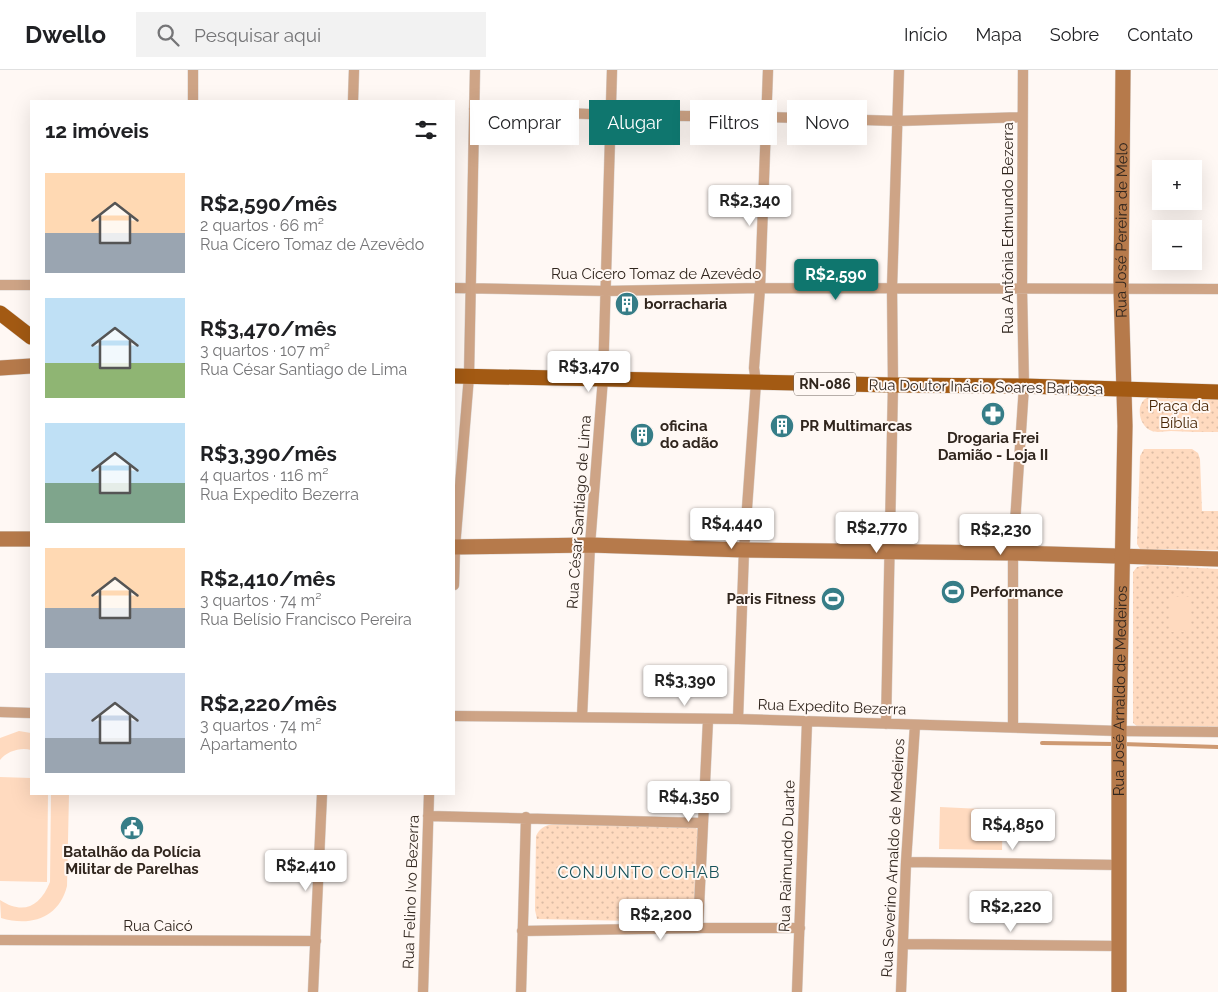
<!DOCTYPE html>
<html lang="pt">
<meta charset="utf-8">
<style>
body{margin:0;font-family:Raleway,sans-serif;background:#f2f2f2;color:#202124;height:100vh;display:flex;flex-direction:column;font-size:19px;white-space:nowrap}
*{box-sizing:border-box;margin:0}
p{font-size:16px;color:#757577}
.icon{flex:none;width:28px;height:28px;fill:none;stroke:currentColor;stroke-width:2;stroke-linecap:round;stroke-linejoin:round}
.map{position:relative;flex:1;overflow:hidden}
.sheet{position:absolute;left:30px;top:30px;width:425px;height:695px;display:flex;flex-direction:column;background:#fff;border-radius:0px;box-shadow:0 5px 20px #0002}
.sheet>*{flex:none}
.top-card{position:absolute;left:470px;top:30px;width:475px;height:45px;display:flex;gap:10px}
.tools{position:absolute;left:1152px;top:90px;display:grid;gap:10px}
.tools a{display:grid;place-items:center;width:50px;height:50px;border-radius:0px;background:#fff;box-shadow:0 5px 20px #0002;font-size:25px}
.price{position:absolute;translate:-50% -42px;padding:0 11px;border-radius:5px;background:#fff;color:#222;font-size:16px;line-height:32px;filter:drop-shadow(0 1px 2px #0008)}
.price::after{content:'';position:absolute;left:50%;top:30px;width:15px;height:11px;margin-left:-8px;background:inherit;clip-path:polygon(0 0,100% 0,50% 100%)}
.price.active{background:#0f766e;color:#fff}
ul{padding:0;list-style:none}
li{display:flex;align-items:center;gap:15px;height:125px;padding:0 15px}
li span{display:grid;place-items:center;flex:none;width:140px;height:100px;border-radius:0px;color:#555}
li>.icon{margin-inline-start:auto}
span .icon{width:60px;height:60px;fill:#fffc;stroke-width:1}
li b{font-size:21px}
h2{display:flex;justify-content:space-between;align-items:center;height:60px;padding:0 15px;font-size:21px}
.tag{padding:0 18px;border-radius:0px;background:#fff;box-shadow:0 5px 20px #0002;font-size:18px;line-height:45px}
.tag.active{background:#0f766e;color:#fff}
header{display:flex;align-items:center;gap:30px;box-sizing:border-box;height:70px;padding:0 25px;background:#fff;border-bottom:1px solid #e0e0e0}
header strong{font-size:24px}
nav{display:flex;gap:28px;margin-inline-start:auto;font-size:18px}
.search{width:350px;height:45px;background:#f2f2f2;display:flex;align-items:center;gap:12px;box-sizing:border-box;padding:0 18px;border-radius:0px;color:#757577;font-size:19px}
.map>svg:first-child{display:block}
.park{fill:url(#park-dots)}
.pitch{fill:#ffdabf}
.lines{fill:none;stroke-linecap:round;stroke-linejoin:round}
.stream{stroke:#ce9971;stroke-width:4}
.street-casing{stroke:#dad2cd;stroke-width:11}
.secondary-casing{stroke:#dad2cd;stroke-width:16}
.primary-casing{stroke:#dad2cd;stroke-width:16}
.street{stroke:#cea486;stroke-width:10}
.secondary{stroke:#b67a4b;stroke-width:15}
.primary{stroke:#a35a13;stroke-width:15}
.labels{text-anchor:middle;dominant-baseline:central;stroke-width:4;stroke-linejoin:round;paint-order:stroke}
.shield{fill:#fff8f4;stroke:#6f655e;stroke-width:1}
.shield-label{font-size:14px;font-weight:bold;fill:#31261e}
.street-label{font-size:15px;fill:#31261e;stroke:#fff8f4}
.poi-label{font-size:15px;font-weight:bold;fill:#31261e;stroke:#fff8f4;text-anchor:start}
.park-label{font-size:15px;fill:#482504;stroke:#fff8f4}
.neighbourhood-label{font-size:16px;letter-spacing:1px;fill:#17525a;stroke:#fff8f4}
</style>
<header>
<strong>Dwello</strong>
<div class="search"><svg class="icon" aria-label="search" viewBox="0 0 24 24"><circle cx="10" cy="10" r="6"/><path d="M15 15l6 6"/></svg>Pesquisar aqui</div>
<nav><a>Início</a><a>Mapa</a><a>Sobre</a><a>Contato</a></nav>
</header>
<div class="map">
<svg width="1218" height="922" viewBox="0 0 1218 922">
<defs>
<pattern id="park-dots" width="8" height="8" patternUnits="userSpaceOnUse" patternTransform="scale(1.25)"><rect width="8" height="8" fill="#ffdabf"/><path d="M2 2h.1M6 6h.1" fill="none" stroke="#dbbba4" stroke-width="1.8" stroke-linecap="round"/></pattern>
</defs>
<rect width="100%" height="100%" fill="#fff8f4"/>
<path class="park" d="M 1148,327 L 1218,328 L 1218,362 C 1202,362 1187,362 1171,361 C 1165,361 1157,363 1152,361 C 1138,356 1135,333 1148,327 Z
M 1144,379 L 1192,379 L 1198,383 L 1200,389 L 1202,441 L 1218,441 L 1218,480 L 1140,479 L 1137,474 L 1140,386 Z
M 1148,495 L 1218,499 L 1218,660 L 1139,658 L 1133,653 L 1133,502 L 1137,497 Z
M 553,754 L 695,757 L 699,762 L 695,844 L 690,849 L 683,852 L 537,849 L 535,840 L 536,766 C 540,758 544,756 553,754 Z"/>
<path class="pitch" d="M 1169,527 L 1190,527 L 1191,562 L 1169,562 Z
M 19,661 L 31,663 L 31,680 C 21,677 7,681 0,690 L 0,668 Z
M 0,707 L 31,708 L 31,724 L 48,724 L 47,812 L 0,811 Z
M 51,724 L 69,724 L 67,816 C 59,848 31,857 1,848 L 0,830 C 23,845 40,837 50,812 Z
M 940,737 L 1003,740 L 1002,780 L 939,779 Z"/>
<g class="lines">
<path class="stream" d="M 1042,673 L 1115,674
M 1122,674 L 1218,677"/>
<g class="street-casing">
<path id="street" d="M 193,0 L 193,31
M 353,31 L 354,0
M 474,39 L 611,45 L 767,47 L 897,51 L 1022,47
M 0,215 L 31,215
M 454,218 L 606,221 L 760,218 L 1218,219
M 454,515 L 455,477 L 469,306 L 475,0
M 0,642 L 31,643
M 454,646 L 738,649 L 1119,661 L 1218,662
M 582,647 L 590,475 L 603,308 L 612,0
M 738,649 L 744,480 L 756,312 L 754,298 L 760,218 L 768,0
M 886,654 L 893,315 L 892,218 L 899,0
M 1013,657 L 1013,483 L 1024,316 L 1022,219 L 1023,0
M 428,746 L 702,753
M 906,792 L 1119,795
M 698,858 L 708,650
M 522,861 L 698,858 L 800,858
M 0,870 L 316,871
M 903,874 L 1119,876
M 313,922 L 322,724
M 423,922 L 429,724
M 521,922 L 526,747
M 797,922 L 807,652
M 901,922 L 906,792 L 915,655"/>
</g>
<g class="secondary-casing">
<g id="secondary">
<path d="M 0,298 L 31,296"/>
<path d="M 0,469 L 31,469"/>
<path d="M 454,477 L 590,475 L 744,480 L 1013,483 L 1218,489"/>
<path id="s1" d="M 1119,922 L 1119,661 L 1125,356 L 1121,219 L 1123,0"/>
</g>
</g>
<g class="primary-casing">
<path id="primary" d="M 0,243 L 31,267
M 454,306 L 893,315 L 1024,316 L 1218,322"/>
</g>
<use href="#street" class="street"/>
<use href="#secondary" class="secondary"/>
<use href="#primary" class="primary"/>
</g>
<defs>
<g id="building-disc" transform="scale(1.25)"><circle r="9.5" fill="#367d87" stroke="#fff8f4"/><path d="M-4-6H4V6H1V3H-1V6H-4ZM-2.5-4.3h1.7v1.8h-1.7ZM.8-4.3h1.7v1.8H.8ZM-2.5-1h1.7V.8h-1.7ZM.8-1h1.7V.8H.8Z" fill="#fff"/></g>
<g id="pharmacy-disc" transform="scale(1.25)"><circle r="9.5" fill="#367d87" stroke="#fff8f4"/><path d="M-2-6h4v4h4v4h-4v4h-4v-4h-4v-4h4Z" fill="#fff"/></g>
<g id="stadium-disc" transform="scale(1.25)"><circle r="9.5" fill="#367d87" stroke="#fff8f4"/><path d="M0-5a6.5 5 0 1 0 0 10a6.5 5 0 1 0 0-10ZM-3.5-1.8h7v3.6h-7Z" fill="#fff"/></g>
<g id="civic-disc" transform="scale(1.25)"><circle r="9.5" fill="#367d87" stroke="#fff8f4"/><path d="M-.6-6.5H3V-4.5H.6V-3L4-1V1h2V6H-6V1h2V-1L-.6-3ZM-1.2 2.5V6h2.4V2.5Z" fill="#fff"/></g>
</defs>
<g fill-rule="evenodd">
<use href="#building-disc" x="627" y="234"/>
<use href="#pharmacy-disc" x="993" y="344"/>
<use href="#building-disc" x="782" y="356"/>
<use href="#building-disc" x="642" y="365"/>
<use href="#stadium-disc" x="953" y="522"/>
<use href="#stadium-disc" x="833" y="529"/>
<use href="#civic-disc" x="132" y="758"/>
</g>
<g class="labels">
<rect class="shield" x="794" y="302.5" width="62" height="23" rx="4"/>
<g class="shield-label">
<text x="825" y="314">RN-086</text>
</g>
<g class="street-label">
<text transform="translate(1008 158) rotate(-90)">Rua Antônia Edmundo Bezerra</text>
<text stroke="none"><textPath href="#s1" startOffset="762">Rua José Pereira de Melo</textPath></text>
<text x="656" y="204">Rua Cícero Tomaz de Azevêdo</text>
<text transform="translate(986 317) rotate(1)">Rua Doutor Inácio Soares Barbosa</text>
<text transform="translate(579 442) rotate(-86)">Rua César Santiago de Lima</text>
<text stroke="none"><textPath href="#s1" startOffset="301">Rua José Arnaldo de Medeiros</textPath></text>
<text transform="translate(832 637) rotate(2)">Rua Expedito Bezerra</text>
<text transform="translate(787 786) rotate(-88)">Rua Raimundo Duarte</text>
<text transform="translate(893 788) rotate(-87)">Rua Severino Arnaldo de Medeiros</text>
<text transform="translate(411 822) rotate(-88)">Rua Felino Ivo Bezerra</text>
<text x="158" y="856">Rua Caicó</text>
</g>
<g class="poi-label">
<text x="644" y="234">borracharia</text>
<text x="660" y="356">oficina<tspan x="660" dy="17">do adão</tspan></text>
<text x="800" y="356">PR Multimarcas</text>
<text x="993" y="368" text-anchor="middle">Drogaria Frei<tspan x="993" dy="17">Damião - Loja II</tspan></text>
<text x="970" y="522">Performance</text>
<text x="816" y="529" text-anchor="end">Paris Fitness</text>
<text x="132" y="782" text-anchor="middle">Batalhão da Polícia<tspan x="132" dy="17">Militar de Parelhas</tspan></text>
</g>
<g class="park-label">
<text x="1179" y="336">Praça da<tspan x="1179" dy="17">Bíblia</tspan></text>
</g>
<g class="neighbourhood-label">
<text x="639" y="802">CONJUNTO COHAB</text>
</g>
</g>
</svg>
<div class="tools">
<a>+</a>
<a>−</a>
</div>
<b class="price" style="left:750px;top:157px">R$2,340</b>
<b class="price active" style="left:836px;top:231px">R$2,590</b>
<b class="price" style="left:589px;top:323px">R$3,470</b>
<b class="price" style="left:732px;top:480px">R$4,440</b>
<b class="price" style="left:877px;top:484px">R$2,770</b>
<b class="price" style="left:1001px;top:486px">R$2,230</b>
<b class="price" style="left:685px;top:637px">R$3,390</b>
<b class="price" style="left:689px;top:753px">R$4,350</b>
<b class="price" style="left:1013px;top:781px">R$4,850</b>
<b class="price" style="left:306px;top:822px">R$2,410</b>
<b class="price" style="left:1011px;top:863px">R$2,220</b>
<b class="price" style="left:661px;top:871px">R$2,200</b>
<div class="top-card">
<a class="tag">Comprar</a>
<a class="tag active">Alugar</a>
<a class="tag">Filtros</a>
<a class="tag">Novo</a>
</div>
<section class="sheet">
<h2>12 imóveis<svg class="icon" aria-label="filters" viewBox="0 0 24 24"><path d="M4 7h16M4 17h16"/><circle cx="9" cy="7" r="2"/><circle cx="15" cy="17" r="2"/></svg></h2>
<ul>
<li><span style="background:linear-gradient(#ffd9b3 60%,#9aa5b1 0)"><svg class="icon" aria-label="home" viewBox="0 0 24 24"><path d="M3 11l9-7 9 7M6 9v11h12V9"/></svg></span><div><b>R$2,590/mês</b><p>2 quartos · 66 m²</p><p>Rua Cícero Tomaz de Azevêdo</p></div></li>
<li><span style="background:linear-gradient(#bfe0f5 65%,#8fb573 0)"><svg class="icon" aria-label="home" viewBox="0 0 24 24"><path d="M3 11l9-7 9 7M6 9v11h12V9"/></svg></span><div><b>R$3,470/mês</b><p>3 quartos · 107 m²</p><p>Rua César Santiago de Lima</p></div></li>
<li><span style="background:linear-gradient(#bfe0f5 60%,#7fa58c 0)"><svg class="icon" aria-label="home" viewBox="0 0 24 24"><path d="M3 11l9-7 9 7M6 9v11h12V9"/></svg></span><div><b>R$3,390/mês</b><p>4 quartos · 116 m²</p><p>Rua Expedito Bezerra</p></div></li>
<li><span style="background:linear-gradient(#ffd9b3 60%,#9aa5b1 0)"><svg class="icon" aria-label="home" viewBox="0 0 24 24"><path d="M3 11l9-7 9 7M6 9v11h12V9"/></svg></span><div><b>R$2,410/mês</b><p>3 quartos · 74 m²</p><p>Rua Belísio Francisco Pereira</p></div></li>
<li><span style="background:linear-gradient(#c9d6e8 65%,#9aa5b1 0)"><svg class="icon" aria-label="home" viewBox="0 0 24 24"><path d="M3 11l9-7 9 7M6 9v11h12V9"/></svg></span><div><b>R$2,220/mês</b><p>3 quartos · 74 m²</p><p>Apartamento</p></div></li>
</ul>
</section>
</div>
